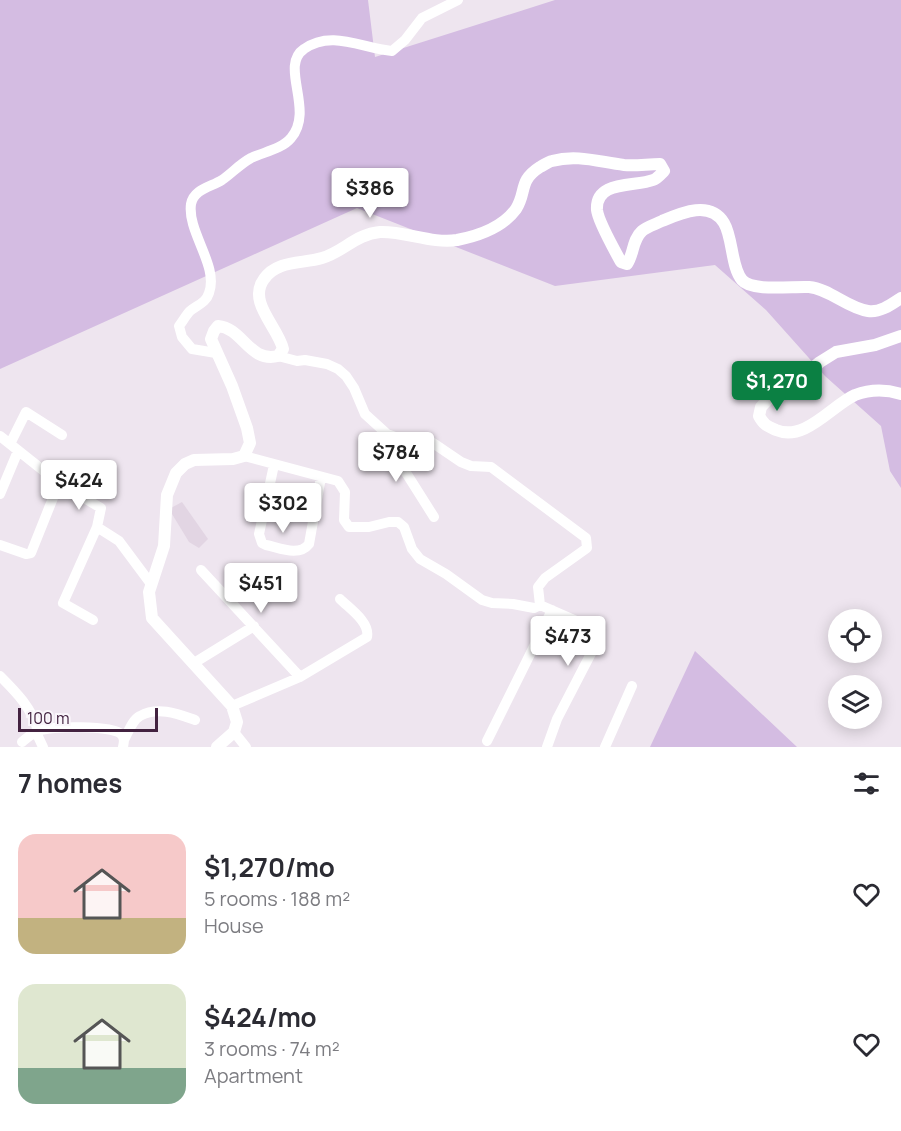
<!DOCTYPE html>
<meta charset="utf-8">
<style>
body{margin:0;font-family:Manrope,sans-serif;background:#f7f7f7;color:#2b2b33;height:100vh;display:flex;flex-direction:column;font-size:22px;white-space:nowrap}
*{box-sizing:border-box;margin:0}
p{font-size:20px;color:#7c7c81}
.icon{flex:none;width:33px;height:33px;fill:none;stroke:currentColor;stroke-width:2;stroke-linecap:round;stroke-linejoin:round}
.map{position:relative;height:747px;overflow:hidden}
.panel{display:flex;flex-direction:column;background:#fff;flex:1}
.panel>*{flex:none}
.fabs{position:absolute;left:828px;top:609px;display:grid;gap:12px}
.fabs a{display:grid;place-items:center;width:54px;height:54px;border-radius:50%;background:#fff;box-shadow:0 3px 15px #0003;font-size:30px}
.scale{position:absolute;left:18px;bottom:15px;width:140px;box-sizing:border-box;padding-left:6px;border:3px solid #432240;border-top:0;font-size:16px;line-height:21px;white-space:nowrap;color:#432240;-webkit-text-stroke:4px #faf6fb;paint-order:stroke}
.price{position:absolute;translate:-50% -51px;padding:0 14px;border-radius:6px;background:#fff;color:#222;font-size:20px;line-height:39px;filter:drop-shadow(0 2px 3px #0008)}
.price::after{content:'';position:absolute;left:50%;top:36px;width:18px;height:14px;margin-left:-9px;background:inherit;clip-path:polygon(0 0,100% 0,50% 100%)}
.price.active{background:#0b8043;color:#fff}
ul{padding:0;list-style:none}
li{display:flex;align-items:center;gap:18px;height:150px;padding:0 18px}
li span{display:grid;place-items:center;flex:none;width:168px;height:120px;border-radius:18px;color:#555}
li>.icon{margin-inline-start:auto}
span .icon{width:72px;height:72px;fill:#fffc;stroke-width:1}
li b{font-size:26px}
h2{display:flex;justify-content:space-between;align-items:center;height:72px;padding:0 18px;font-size:26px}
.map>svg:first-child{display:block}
.built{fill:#e2d5e3}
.green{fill:#d4bce2}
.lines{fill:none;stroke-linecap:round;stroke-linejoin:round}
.minor{stroke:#fff;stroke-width:10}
.tertiary{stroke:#fff;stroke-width:12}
</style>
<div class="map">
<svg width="901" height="747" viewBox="0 0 901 747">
<rect width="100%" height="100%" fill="#eee5ef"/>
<path class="built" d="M 182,502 L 208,539 L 199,548 L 189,542 L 169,509 Z"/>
<path class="green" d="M 0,0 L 368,0 L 375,57 L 555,0 L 901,0 L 901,488 L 890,471 L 881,426 L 825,376 L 766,310 L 715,265 L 555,286 L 357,208 L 0,369 Z
M 695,651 L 797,747 L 650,747 Z"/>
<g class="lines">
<path class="minor" d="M 216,353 L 192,349 L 182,337 L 179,326 C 183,321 186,315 190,311 C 197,305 206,303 209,293 C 219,266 187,232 191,204 C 194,189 211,187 222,180 C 232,173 240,164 251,158 C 264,152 282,149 291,138 C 315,110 279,66 304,49 C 332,29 363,49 392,51 L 405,40 L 422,18 L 458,0
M 387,434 L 398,460 L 434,517
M 0,436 L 59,483 L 101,508 L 97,527 L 119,541 L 151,584
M 10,444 L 26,412 L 62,435
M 244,456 L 338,481 L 345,492 L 344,520 L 349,527 L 369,527 L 389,522 L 398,522 L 404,527 L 412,549 L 420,559 L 446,574 L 482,600 L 492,603 L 513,604 L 534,608 L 540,605 L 538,587 L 545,578 L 587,548 L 586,538 L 491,467 L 471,466 L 461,462 L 433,443 L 403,440 L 387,434 L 365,414 L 354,388 L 346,376 L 338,369 L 327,364 L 305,360 L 297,361 L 278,356
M 274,465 L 259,534 L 262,543 L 266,545 C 280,548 299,557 309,544 L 321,477
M 0,494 L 18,451
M 0,545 L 26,554 L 31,553 L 59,483
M 201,570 L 300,677
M 540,605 L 595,629 L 599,638 L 557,719 L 547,747
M 93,620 L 63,603 L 97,527
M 194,663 L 254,626
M 0,676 C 16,692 32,708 38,731
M 232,706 L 300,677 L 367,637 C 370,622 350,609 340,599
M 36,732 L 43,747
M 234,732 L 246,747
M 124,740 C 128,733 132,720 140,716 C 158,706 178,714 195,720
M 487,741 L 552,610
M 22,742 C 27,738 32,733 38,731 C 50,726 112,725 121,734 C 125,738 124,742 123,747
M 605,747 L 632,686"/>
<path class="tertiary" d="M 901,336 L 875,345 L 836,352 L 820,362 L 793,384 L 773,394 L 761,407 L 759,416 C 764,425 767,426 776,430 C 805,442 831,406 855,395 C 871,389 885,389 901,394
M 217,747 L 234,732 L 237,722 L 232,706 L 152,618 L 149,592 L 164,546 L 167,495 L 176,473 L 185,464 L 194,460 L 233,459 L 244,456 L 250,443 L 247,428 L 232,386 L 211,339 L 214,331 L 218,326 C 243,328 249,363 278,356 L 283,349 C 278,327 247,302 264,279 C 277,260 302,264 322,258 C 343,252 356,234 380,232 C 405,231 432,244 457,240 C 478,236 503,227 516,209 C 527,192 518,181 540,167 C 544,165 548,162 552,161 C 577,154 599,162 624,165 C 636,166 648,164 660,164 L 664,171 C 661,174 657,179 653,180 C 635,187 595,180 597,210 C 598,221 615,251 621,262 L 627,264 C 634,254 632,240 642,231 C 646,227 656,224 662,221 C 681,213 710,200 724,223 C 733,238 731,267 742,280 C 752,292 793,286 809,287 C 830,289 847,308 868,311 C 880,313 892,304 901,298"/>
</g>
</svg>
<div class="fabs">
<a><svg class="icon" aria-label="locate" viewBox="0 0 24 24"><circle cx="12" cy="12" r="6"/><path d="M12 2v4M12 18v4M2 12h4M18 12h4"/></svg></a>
<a><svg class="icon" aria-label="layers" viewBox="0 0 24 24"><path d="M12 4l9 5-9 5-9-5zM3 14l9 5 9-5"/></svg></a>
</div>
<div class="scale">100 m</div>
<b class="price" style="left:370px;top:219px">$386</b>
<b class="price active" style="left:777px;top:412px">$1,270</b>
<b class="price" style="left:396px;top:483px">$784</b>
<b class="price" style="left:79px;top:511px">$424</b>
<b class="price" style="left:283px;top:534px">$302</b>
<b class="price" style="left:261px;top:614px">$451</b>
<b class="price" style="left:568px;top:667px">$473</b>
</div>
<section class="panel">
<h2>7 homes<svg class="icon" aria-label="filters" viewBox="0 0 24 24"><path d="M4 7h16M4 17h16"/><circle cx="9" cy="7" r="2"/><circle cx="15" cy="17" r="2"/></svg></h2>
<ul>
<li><span style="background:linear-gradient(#f6c9c9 70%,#c2b280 0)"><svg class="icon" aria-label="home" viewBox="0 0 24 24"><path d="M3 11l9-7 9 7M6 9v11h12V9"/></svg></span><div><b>$1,270/mo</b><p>5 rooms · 188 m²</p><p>House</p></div><svg class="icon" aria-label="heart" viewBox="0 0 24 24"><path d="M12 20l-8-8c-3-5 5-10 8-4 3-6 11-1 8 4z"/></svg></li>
<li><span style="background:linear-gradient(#dfe7d0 70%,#7fa58c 0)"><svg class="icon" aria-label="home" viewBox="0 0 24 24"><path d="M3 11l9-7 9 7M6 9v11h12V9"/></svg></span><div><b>$424/mo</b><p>3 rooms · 74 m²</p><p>Apartment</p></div><svg class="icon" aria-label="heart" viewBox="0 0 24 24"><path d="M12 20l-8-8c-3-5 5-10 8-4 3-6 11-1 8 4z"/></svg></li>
</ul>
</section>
